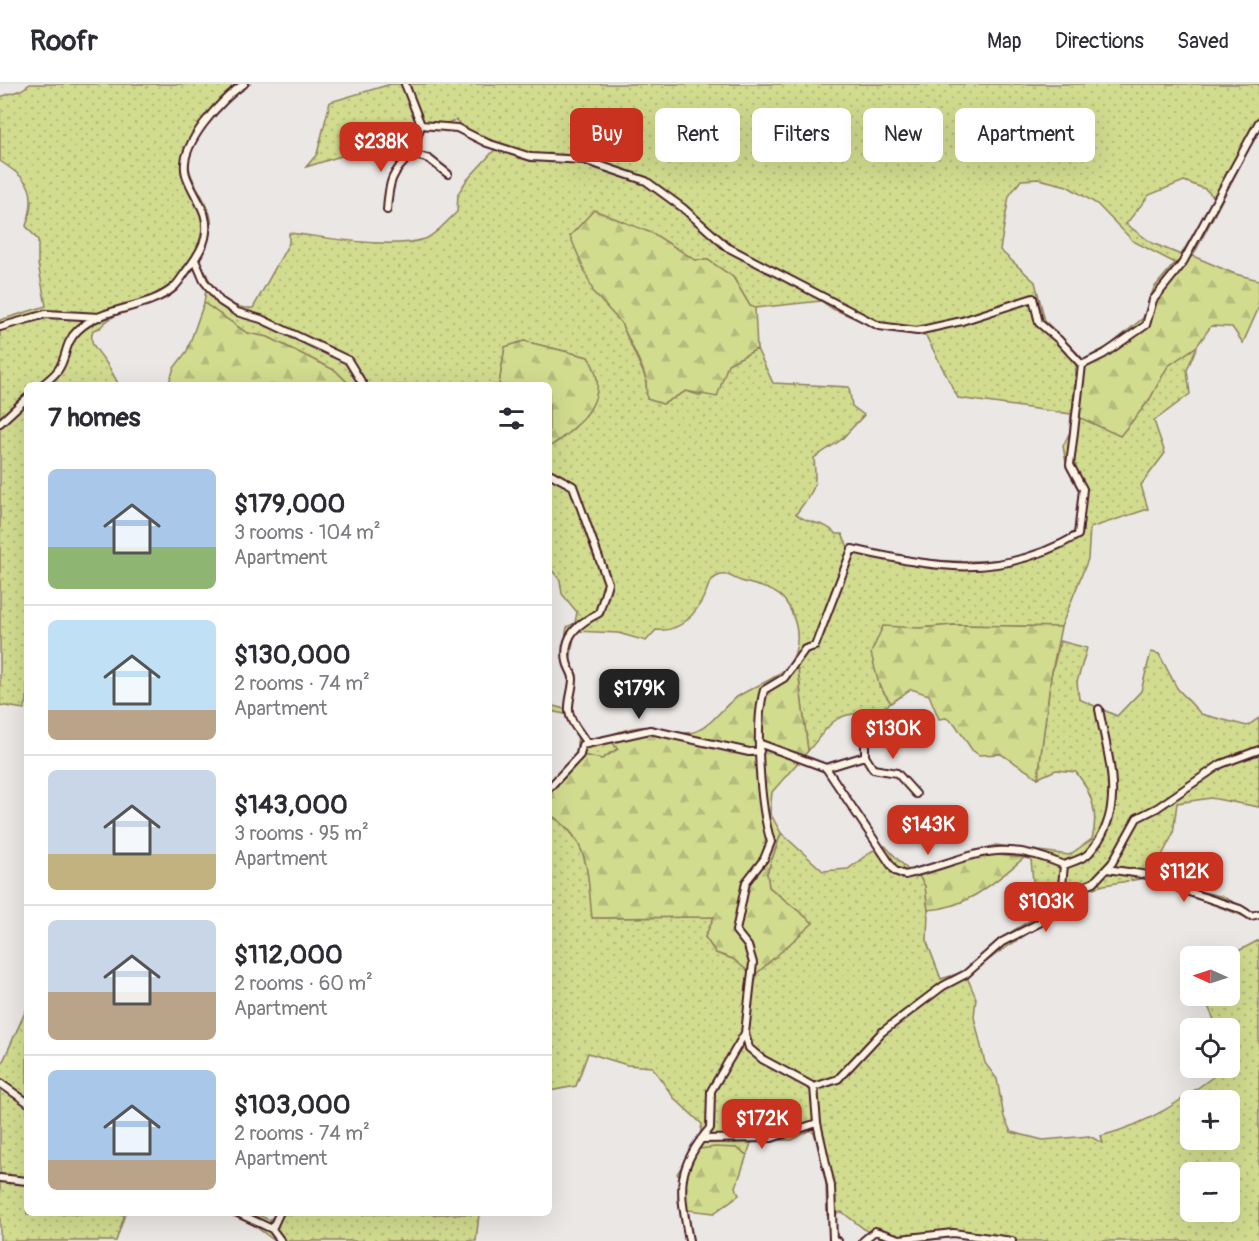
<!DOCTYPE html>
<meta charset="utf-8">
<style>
body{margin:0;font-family:Pangolin,sans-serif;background:#f7f7f7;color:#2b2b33;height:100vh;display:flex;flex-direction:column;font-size:22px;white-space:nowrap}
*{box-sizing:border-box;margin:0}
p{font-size:20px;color:#7c7c81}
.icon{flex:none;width:33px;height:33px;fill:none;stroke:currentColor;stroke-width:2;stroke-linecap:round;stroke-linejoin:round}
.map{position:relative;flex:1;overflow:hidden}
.panel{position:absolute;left:24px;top:298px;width:528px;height:834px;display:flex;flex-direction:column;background:#fff;border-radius:9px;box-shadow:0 6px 24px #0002}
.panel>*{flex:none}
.banner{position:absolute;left:570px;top:24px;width:570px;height:54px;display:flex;gap:12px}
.needle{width:39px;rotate:273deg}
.tools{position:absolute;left:1180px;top:862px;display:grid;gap:12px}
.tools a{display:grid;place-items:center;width:60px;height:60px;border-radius:9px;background:#fff;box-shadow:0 6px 24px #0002;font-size:30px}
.price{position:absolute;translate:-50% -51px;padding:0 14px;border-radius:12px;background:#c8321e;color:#fff;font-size:20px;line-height:39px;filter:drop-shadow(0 2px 3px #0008)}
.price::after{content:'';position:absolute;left:50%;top:36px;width:18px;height:14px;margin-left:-9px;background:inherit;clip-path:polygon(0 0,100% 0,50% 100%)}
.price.selected{background:#222;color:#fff}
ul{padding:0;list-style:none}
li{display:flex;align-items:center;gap:18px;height:150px;padding:0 24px}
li+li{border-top:2px solid #e1e1e2}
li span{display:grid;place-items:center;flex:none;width:168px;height:120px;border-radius:9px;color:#555}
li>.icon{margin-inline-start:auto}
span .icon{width:72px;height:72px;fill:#fffc;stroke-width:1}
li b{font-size:26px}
h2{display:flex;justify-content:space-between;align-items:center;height:72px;padding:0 24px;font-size:26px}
.chip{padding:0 21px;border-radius:9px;background:#fff;box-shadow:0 6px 24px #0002;font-size:21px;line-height:54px}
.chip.selected{background:#c8321e;color:#fff}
header{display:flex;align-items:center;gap:36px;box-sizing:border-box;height:84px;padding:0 30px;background:#fff;border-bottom:2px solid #e1e1e2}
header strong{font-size:28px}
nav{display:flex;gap:33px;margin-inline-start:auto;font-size:21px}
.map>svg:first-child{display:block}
.grass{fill:url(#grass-dots);stroke:#8e7e5d;stroke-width:1.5;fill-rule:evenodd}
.forest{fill:url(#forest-firs);stroke:#8e7e5d;stroke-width:1.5}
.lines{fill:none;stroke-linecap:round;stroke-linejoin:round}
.street-casing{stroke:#4a1f2b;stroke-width:10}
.street{stroke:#fcf5e5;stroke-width:6}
</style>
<header>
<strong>Roofr</strong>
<nav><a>Map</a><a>Directions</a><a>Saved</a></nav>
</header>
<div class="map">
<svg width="1259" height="1157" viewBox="0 0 1259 1157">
<defs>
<pattern id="grass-dots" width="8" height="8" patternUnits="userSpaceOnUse" patternTransform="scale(1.5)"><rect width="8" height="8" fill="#d1dc8f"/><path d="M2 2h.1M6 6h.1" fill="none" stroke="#b5bc7c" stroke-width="1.8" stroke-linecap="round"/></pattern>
<pattern id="forest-firs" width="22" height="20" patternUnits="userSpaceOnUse" patternTransform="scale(1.5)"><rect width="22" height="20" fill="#d1dc8f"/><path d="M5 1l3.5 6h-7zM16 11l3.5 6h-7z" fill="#b5bc7c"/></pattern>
</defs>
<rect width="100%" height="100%" fill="#ebe7e4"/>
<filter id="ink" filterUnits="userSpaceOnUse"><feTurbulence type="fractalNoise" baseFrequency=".0167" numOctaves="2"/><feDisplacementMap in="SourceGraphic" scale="12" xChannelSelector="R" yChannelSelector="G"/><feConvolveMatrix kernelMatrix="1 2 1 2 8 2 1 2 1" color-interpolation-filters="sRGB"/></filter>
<g filter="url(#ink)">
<path class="grass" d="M 30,0 L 250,0 C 227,15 182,59 190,88 C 195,104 209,119 211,135 C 213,150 205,162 200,175 C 209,200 223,226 253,224 L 289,159 L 289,149 C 326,153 390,166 425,155 C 436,151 448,136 457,128 L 458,110 L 466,97 L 500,60 L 464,44 L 456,36 L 306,83 L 317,70 L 330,18 L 391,0 L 1259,0 L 1259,45 L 1193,172 L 1175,179 L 1133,157 L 1097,120 L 1067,102 L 1039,95 L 1021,96 L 1009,112 L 1000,166 L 1035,198 L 1045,237 L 1083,275 L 1076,282 L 1072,330 L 1148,318 L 1168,282 L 1197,262 L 1187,286 L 1190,310 L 1154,337 L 1165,369 L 1141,401 L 1148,425 L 1090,444 L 1088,475 L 1061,543 L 954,541 L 919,544 L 879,601 L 891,619 C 872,634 850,624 833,638 C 824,646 816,658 808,667 L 798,586 L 789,581 C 797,569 799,557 796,542 C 787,506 772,506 741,497 C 732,494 726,487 716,493 C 709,497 709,501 706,508 C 697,529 681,549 656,546 L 646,557 L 618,549 L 575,547 L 570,577 L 577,591 L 572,629 L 587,656 L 607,652 L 618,664 L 602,675 L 576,670 L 578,650 L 565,630 L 549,627 L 549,621 L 565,625 L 571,592 C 560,576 564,562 567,543 L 575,539 L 577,528 L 562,510 L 560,496 L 549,483 L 549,363 L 564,353 L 588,273 L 524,257 L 505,263 L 499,301 L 350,301 L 336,287 L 268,253 L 247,249 L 204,219 L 206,206 L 194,184 C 185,195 177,208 164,214 C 144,224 113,226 100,244 L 93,246 C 88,260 97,265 104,276 C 110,283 114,293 119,301 L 27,302 L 27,617 L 24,625 L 0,621 L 0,236 L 46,222 L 38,180 L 38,156 L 26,142 C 38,106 30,97 0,77 L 0,13 L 21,6 ZM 1184,97 L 1205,105 L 1215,114 L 1181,171 L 1152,159 L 1126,140 L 1149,111 ZM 654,150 L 674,165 L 695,176 L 708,176 L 733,193 L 750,222 L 755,224 L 821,217 L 833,225 L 886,247 L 926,252 L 958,314 L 1071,330 L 1070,348 L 1063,362 L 1067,384 L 1080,409 L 1076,446 C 1069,451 1061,458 1053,461 C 994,489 909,475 848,463 L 842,450 L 836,450 C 825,437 809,441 796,430 C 815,404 817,407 814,374 L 841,356 L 864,331 L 852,322 L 849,303 L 773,299 L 757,265 L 728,280 L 701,312 L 686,307 L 663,320 L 647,315 L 646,295 L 621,239 Z
M 1060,557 L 1087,564 L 1077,598 L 1079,615 L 1117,632 L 1141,607 L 1151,568 L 1159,570 L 1177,604 L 1201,630 L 1247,642 L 1259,634 L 1259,723 L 1211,714 L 1177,719 L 1173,750 L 1156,783 L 1188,805 L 1221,812 L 1254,828 L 1259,826 L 1259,832 L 1248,834 L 1146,794 L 1104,801 L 1070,811 L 1043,840 L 999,868 L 967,893 L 976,914 L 974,933 L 985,979 L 997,995 L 1004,1033 L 1011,1048 L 1043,1056 L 1089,1052 L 1103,1059 L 1101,1052 C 1154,1038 1182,1016 1225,984 L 1230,984 L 1230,945 L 1218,945 L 1208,922 L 1198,912 L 1230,912 L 1230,873 L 1227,873 L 1259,856 L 1259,1157 L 985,1157 L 953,1153 L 923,1157 L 888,1157 L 868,1148 L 842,1128 L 827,1131 L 826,1100 L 815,1051 L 811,1046 L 792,1056 L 761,1056 L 751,1059 L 747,1071 L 736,1064 L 691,1066 L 700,1051 L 702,1040 L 674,1014 L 652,983 L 627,981 L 588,969 L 576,1002 L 549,1007 L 549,730 C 591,755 587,790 593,834 L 714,833 L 705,853 L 716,869 L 733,875 L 792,855 L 813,839 L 769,803 L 767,789 L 781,749 L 823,787 L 848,785 L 872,767 L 885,762 L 909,787 L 996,761 L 1069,771 L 1092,755 C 1099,730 1092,709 1076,688 L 1056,686 L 1038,694 L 1051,592 ZM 988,770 L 1031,775 L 1036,833 L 999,855 L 963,888 L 941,895 L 927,858 L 928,826 L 925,802 ZM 1191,1017 L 1230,1017 L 1230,1056 L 1191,1056 ZM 1191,1089 L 1230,1089 L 1230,1128 L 1191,1128 Z
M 27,924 L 27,1130 L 125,1130 L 116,1157 L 0,1157 L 0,984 Z
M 228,1130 L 256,1130 L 270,1136 L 275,1130 L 479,1130 L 476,1157 L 275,1157 L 252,1140 Z"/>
<path class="forest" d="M 594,126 L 654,150 L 695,176 L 708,176 L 733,193 L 750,222 L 755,224 L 757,265 L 728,280 L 717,313 L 686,307 L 663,320 L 647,315 L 646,295 L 642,283 L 621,239 L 594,209 L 570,152 Z
M 1193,172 L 1235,190 L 1259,196 L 1259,223 L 1243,259 L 1232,243 L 1211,242 L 1197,262 L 1168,282 L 1148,318 L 1120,352 L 1072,330 L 1079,278 L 1109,262 L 1143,234 L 1154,204 L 1175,179 Z
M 204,219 L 247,249 L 268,253 L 336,287 L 350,301 L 168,301 L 174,284 L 187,267 Z
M 524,257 L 588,273 C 614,312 581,342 549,363 L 549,302 L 499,301 L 505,263 Z
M 954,541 L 1061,543 L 1051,592 L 1038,694 L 1001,670 L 979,671 L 972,666 L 955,640 L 946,634 L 939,635 L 929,611 L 911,605 L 891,619 L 879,601 L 871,569 L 883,542 L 919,544 Z
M 789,581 L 798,586 L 808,667 L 772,708 L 770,729 L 781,749 L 767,789 L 769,803 L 813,839 L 754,892 L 733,875 L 716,869 L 705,853 L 714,833 L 592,834 C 587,790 591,755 549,730 L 549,699 L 576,670 L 602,675 L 618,665 L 607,652 C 624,646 639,640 657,644 C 669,646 681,651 694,648 C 711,643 723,622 737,613 C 755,601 774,597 789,581 Z
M 988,770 L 1024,774 C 995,798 967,824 928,826 L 925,802 L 919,792 L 941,782 Z
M 715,1063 L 736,1064 L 747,1071 L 736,1103 L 739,1111 L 714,1129 L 688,1126 L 693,1157 L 685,1157 L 678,1116 L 680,1093 L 677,1090 L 692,1066 Z"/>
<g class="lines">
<g class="street-casing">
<path id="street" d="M 405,0 L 421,41 L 457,44 L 487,59 L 531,73 L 584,76 L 646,97 L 683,124 L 727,163 L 879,242 L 917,247 L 962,237 L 1033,214 L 1039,239 L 1058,255 L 1082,281 L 1104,270 L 1146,241 L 1153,216 L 1182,180 L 1259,38
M 421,41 L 412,70 L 429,75 L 448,90
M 387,126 C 389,97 391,89 412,70
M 195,176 L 204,197 L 220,217 L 237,228 L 261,235 L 348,276 L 364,302
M 0,243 L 46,230 L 100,233
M 41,302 C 47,297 54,292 58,286 C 67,274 64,259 78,246 C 103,222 146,226 173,204 C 179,199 183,191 187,186 C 194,177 202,166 205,154 C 211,127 194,115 186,91 C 177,62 222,14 244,0
M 0,339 L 27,314
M 549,389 L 573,402 L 608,499 L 599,529 C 579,539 562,551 567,578 C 568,584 573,589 573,595 C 573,605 568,617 569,627 C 570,639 581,649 587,660
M 865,645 L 865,672 L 873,685 L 897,689 L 916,710
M 761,660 L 826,684 L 865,672
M 826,684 L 895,787 L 905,791 C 972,775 994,751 1064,781
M 549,704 L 580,671 L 582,661 L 650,646 L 749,668 L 760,667
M 1107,785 L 1155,792 L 1183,806 L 1240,825 L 1251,832 L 1259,830
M 1061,812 L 1064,781 C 1071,778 1084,775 1089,769 C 1128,727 1108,675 1099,625
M 745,949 L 749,964 L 762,975 L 814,1003 L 817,1039 L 831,1102 L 833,1156 L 838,1157
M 0,999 L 27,1018
M 814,1003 L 838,995 L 882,948 L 943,902 L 966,890 L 1002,858 L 1039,839 L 1061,812 L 1094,798 L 1112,779 L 1137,734 L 1157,724 L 1221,680 L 1259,666
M 701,1055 L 772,1054 L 817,1039
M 0,1094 L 27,1097
M 240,1130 L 272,1145 L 281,1157
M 272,1145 L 279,1130
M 689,1157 C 680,1106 674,1086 710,1044 L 711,1007 L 745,949 L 753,879 L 748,862 L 736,847 L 746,798 L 764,775 L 771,758 C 760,723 754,641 764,606 L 784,594 L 805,565 L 815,562 L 852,465 C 937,484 998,497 1078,451 L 1083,405 L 1070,381 L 1082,281
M 863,1157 L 875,1147 L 900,1155 L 953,1149 L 1012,1157"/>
</g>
<use href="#street" class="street"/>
</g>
</g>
</svg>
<div class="tools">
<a><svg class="needle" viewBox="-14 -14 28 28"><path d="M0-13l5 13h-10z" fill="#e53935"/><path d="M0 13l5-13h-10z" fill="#7c7c81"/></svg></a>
<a><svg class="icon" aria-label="locate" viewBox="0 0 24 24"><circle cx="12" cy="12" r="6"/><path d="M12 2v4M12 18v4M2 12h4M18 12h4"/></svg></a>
<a>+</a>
<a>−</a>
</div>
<b class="price" style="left:381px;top:89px">$238K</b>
<b class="price selected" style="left:639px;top:636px">$179K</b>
<b class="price" style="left:893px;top:676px">$130K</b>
<b class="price" style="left:928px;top:772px">$143K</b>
<b class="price" style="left:1184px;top:819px">$112K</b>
<b class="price" style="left:1046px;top:849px">$103K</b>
<b class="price" style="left:762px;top:1066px">$172K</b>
<div class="banner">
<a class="chip selected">Buy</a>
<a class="chip">Rent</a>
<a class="chip">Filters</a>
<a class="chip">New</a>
<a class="chip">Apartment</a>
</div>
<section class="panel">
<h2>7 homes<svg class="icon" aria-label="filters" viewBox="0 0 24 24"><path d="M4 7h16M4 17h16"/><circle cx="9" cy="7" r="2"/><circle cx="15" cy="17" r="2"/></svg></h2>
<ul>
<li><span style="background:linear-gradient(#a9c7e8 65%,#8fb573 0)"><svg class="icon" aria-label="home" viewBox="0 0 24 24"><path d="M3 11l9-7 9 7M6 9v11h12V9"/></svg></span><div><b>$179,000</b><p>3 rooms · 104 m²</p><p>Apartment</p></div></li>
<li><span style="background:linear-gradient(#bfe0f5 75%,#b9a48a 0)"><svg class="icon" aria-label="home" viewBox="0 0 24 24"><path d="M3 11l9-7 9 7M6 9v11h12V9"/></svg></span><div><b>$130,000</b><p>2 rooms · 74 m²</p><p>Apartment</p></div></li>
<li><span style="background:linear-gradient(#c9d6e8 70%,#c2b280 0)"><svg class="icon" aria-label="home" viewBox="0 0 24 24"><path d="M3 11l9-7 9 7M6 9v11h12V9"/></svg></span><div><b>$143,000</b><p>3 rooms · 95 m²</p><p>Apartment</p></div></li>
<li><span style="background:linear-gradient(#c9d6e8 60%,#b9a48a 0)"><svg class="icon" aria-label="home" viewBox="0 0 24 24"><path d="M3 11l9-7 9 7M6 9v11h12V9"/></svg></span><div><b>$112,000</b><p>2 rooms · 60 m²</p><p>Apartment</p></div></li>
<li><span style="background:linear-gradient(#a9c7e8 75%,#b9a48a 0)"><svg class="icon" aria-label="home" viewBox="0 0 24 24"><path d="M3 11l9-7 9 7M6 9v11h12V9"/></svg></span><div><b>$103,000</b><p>2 rooms · 74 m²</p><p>Apartment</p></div></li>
</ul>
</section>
</div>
